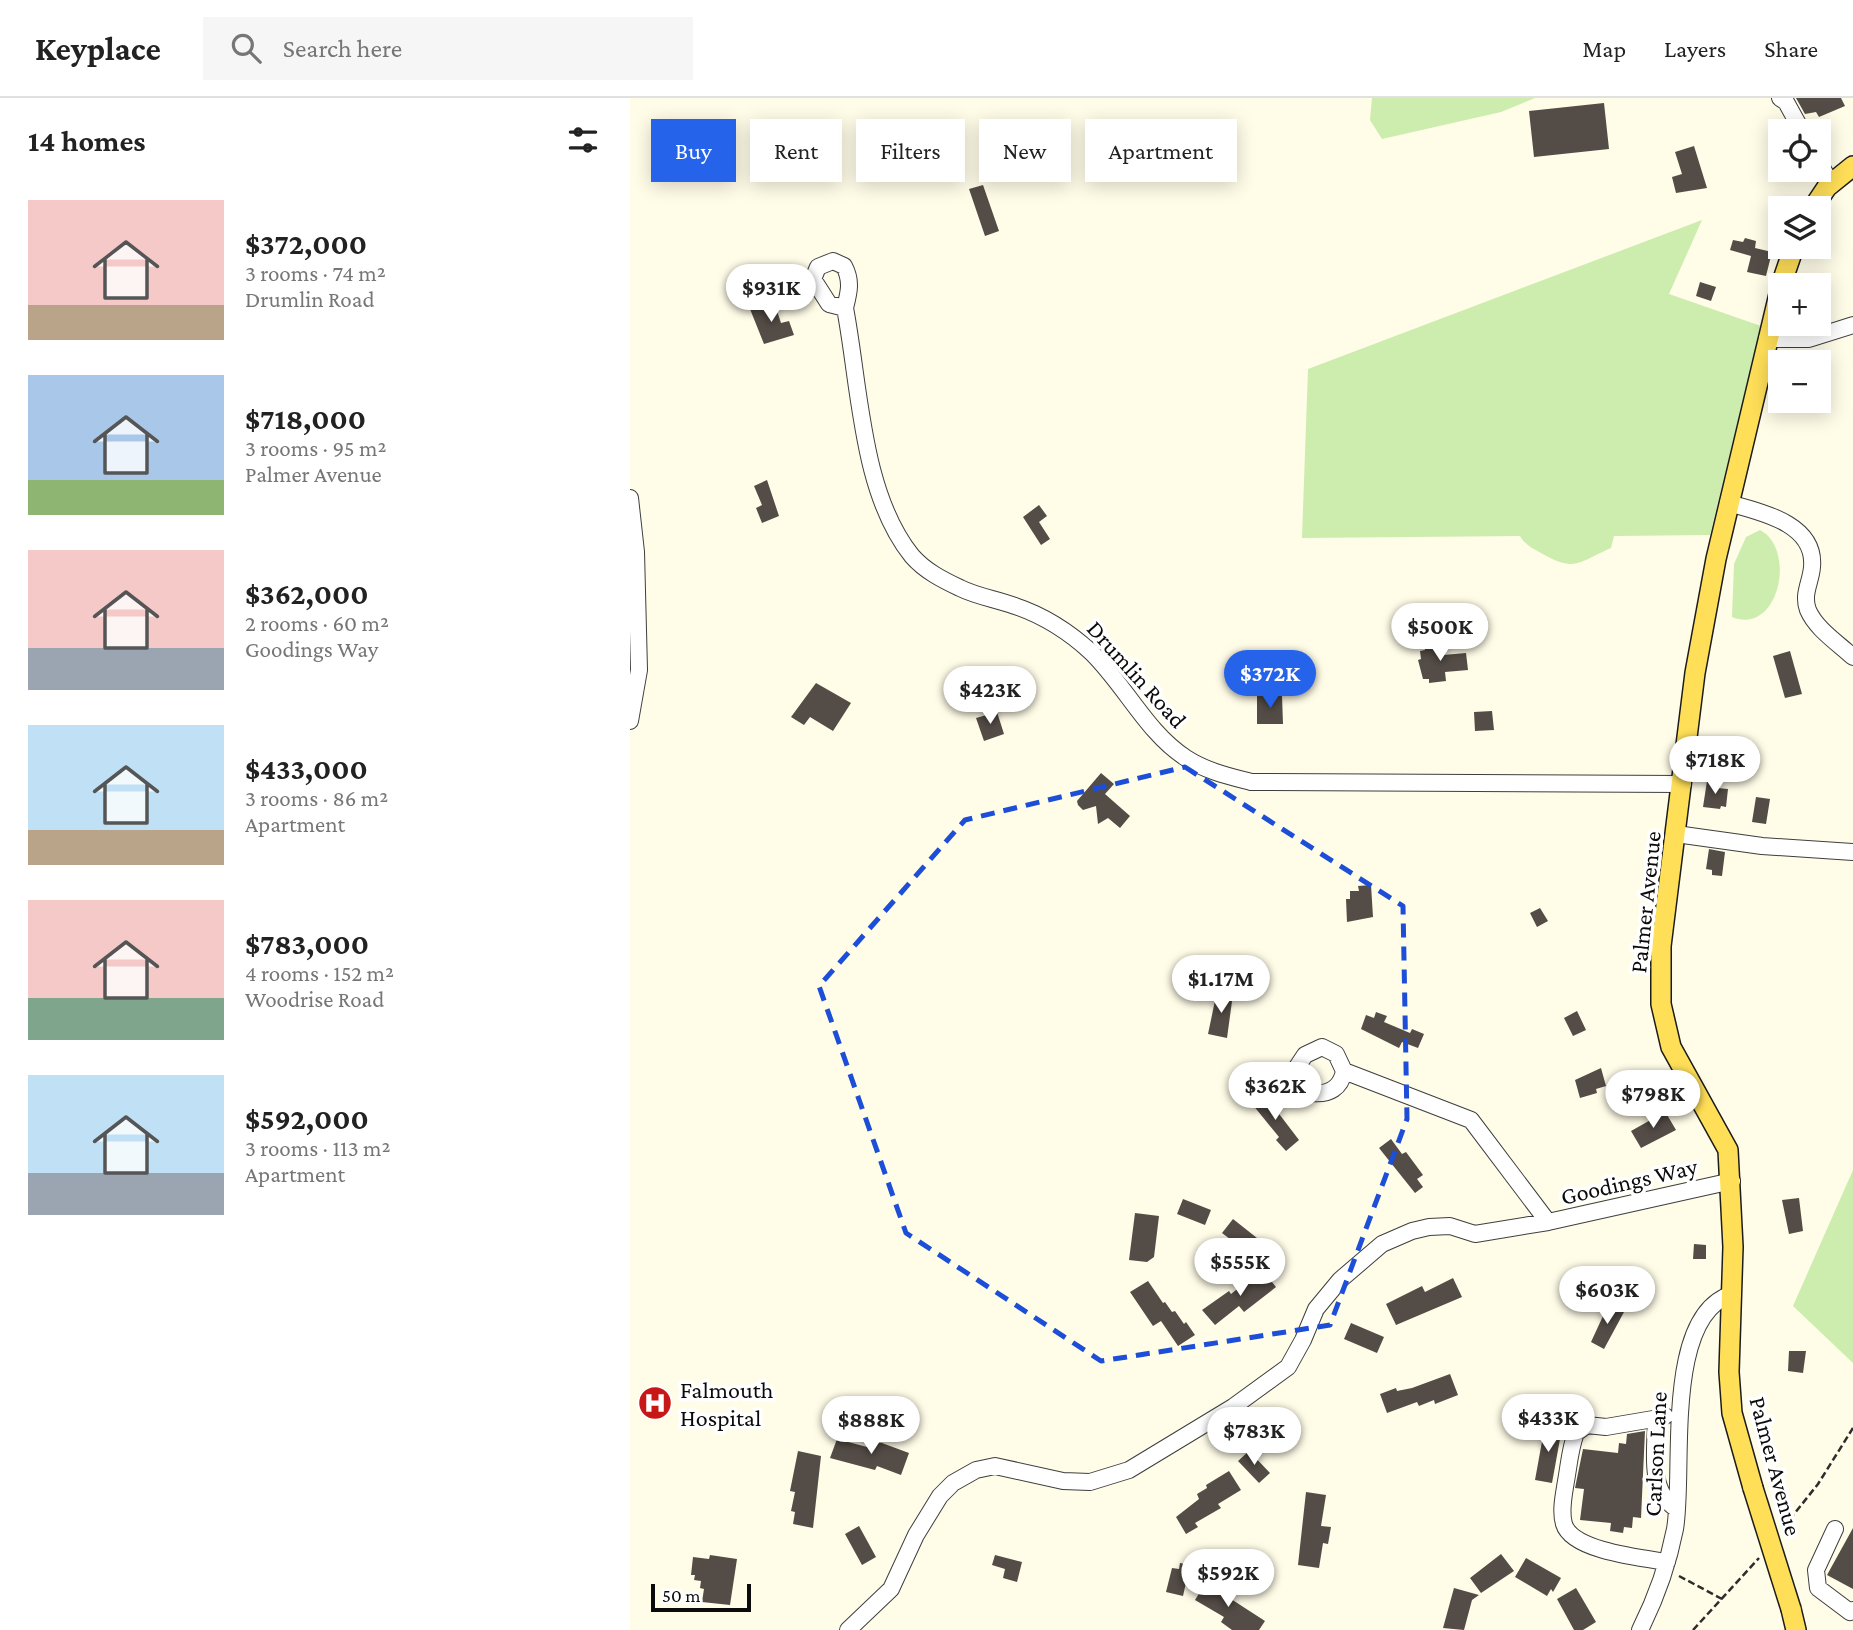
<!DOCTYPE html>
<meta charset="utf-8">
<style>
body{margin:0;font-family:"Crimson Pro",serif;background:#f6f6f6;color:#222;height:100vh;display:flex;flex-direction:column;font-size:26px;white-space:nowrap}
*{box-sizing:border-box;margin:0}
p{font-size:23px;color:#767676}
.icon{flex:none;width:38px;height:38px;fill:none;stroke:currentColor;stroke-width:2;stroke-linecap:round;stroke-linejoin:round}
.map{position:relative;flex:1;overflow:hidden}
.details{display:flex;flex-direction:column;background:#fff;width:630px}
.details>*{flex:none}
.banner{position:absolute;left:21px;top:21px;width:665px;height:63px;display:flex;gap:14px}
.tools{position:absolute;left:1138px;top:21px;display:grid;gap:14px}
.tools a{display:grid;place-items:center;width:63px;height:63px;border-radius:0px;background:#fff;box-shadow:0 4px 18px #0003;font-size:35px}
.scale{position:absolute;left:21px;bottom:18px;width:100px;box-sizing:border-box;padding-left:7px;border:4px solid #0b0b0b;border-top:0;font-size:19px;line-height:24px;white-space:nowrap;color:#0b0b0b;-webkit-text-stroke:5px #fff;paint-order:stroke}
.price{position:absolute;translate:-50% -60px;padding:0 16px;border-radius:24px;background:#fff;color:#222;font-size:23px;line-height:46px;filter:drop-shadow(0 2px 4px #0008)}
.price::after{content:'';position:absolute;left:50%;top:42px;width:21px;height:16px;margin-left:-10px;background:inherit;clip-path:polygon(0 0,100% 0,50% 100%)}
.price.selected{background:#2563eb;color:#fff}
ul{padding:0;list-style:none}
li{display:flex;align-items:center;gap:21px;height:175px;padding:0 28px}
li span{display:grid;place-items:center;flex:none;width:196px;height:140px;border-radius:0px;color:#555}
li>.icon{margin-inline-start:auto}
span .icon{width:84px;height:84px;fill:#fffc;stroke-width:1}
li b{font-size:30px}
h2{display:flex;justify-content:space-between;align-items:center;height:84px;padding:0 28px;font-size:30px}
.chip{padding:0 24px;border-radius:0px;background:#fff;box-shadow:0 4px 18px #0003;font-size:24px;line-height:63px}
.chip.selected{background:#2563eb;color:#fff}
header{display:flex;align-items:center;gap:42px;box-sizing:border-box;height:98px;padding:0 35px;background:#fff;border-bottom:2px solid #e0e0e0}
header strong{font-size:33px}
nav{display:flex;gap:38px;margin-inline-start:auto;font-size:24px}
.search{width:490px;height:63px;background:#f6f6f6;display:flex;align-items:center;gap:18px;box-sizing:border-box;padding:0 24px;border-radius:0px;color:#767676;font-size:26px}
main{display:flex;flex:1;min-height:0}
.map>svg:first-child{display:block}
.green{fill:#ccedae}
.building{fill:#544c46}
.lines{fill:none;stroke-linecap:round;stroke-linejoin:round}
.minor-casing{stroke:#3e3e3e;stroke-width:18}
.major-casing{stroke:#1c1c1c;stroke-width:22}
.path{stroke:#2d2d2d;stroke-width:2.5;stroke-dasharray:7 3.5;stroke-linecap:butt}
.minor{stroke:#fff;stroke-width:16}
.major{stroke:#ffdf58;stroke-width:19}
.major-bridge-casing{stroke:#1c1c1c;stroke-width:22;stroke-linecap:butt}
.major-bridge{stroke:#ffdf58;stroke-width:19}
.marked{fill:none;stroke:#1d4ed8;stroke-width:5;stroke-dasharray:14 9;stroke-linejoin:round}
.labels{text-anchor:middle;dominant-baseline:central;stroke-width:7;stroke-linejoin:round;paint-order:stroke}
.street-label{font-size:24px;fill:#0b0b0b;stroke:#fff}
.poi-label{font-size:24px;fill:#0b0b0b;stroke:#fff;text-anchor:start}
</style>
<header>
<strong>Keyplace</strong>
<div class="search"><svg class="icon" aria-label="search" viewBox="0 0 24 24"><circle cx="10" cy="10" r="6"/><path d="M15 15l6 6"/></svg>Search here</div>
<nav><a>Map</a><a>Layers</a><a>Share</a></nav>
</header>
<main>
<section class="details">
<h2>14 homes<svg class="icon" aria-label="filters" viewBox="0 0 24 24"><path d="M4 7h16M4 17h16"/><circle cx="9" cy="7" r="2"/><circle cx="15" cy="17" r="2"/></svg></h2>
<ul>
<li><span style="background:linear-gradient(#f6c9c9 75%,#b9a48a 0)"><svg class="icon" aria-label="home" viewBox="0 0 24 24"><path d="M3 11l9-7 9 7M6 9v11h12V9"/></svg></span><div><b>$372,000</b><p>3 rooms · 74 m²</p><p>Drumlin Road</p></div></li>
<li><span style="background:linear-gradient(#a9c7e8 75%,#8fb573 0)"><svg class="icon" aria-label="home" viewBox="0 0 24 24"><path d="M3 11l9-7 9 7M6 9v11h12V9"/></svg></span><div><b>$718,000</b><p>3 rooms · 95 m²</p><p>Palmer Avenue</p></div></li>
<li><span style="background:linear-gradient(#f6c9c9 70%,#9aa5b1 0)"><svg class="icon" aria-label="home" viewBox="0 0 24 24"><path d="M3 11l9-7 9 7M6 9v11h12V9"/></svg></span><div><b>$362,000</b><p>2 rooms · 60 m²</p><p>Goodings Way</p></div></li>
<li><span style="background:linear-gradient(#bfe0f5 75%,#b9a48a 0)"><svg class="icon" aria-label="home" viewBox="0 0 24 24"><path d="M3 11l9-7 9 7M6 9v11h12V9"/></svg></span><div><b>$433,000</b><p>3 rooms · 86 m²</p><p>Apartment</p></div></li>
<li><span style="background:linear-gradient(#f6c9c9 70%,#7fa58c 0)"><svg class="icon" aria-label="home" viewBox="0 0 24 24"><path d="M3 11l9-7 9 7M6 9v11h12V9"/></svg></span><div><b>$783,000</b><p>4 rooms · 152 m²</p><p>Woodrise Road</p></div></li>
<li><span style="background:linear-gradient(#bfe0f5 70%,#9aa5b1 0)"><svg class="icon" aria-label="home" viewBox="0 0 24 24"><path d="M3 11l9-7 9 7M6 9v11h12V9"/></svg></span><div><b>$592,000</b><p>3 rooms · 113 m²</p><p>Apartment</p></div></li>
</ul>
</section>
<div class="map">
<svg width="1223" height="1532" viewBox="0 0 1223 1532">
<rect width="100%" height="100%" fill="#fffce8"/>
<path class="green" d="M 742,0 L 905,0 L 871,14 L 752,41 L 740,22 Z
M 1072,122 L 1039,196 L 1131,228 L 1080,437 L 984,438 L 981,450 C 948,464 946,475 911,455 C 902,450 895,447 890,438 L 672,440 L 678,271 Z
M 1130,432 C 1167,451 1149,538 1102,519 L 1104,466 L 1116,439 Z
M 1223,1072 L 1223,1265 L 1163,1208 Z"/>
<path class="building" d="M 1166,0 L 1211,0 L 1215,8 L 1189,19 L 1186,14 L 1175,16 Z
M 974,5 L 979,51 L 904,59 L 899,13 Z
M 1064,48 L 1077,90 L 1046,95 L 1042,79 L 1052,76 L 1045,54 Z
M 353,87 L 369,133 L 355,138 L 339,91 Z
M 1115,140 L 1126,143 L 1125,150 L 1142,154 L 1136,178 L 1117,174 L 1121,158 L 1100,152 L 1103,142 L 1113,144 Z
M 1070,184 L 1086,189 L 1081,203 L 1066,198 Z
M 140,204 L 143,212 L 146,210 L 151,225 L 159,223 L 164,237 L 134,246 L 120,211 Z
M 137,382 L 149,418 L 132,425 L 126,410 L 132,407 L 124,388 Z
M 409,407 L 417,418 L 409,424 L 420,441 L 411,447 L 393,419 Z
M 805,542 L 806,553 L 813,552 L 813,557 L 836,555 L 838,572 L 815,574 L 816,583 L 799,585 L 799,581 L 793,581 L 788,562 L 791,561 L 790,553 L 795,552 L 794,543 Z
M 1160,553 L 1172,596 L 1155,600 L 1143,558 Z
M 186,585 L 221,605 L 203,633 L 180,619 L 174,627 L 161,619 Z
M 627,597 L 652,598 L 653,626 L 627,626 Z
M 862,613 L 864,632 L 845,633 L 844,614 Z
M 367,614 L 374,636 L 354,643 L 346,620 Z
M 471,675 L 484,686 L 475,696 L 500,718 L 490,730 L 478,720 L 468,726 L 466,708 L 453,712 L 448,707 L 447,703 Z
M 1077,683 L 1089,684 L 1088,690 L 1098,691 L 1096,709 L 1091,708 L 1090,711 L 1073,709 Z
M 1126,699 L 1140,701 L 1136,726 L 1122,724 Z
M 1079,751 L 1095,754 L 1092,778 L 1082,777 L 1082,772 L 1076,771 Z
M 741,787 L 743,819 L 717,824 L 716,801 L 720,801 L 720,793 L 729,793 L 728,788 Z
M 910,810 L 918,823 L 907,829 L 900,815 Z
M 587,893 L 603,896 L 597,940 L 578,936 Z
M 947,913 L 956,932 L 943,938 L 934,920 Z
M 746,914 L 757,918 L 754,924 L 780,935 L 782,931 L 794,936 L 788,950 L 772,944 L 769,950 L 731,931 L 736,917 L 744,920 Z
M 971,970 L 976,988 L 966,991 L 967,995 L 950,1000 L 945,982 Z
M 625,995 L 636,1007 L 640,1004 L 669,1042 L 656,1053 L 646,1042 L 649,1039 L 618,1001 Z
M 1033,1015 L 1036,1015 L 1046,1032 L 1011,1050 L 1001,1033 Z
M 761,1041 L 772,1056 L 776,1054 L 793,1077 L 787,1081 L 793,1089 L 785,1095 L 749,1050 Z
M 1169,1100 L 1173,1133 L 1159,1136 L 1152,1102 Z
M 553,1101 L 581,1112 L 575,1127 L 547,1116 Z
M 505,1115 L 529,1118 L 524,1159 L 517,1164 L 499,1162 Z
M 603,1121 L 627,1140 L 617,1154 L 592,1135 Z
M 1064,1146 L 1076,1147 L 1076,1161 L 1063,1161 Z
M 633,1173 L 646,1189 L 614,1214 L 609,1208 L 585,1227 L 572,1212 L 599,1193 L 601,1196 L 611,1188 L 613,1190 Z
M 823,1180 L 832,1199 L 766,1227 L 756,1206 L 792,1188 L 795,1194 Z
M 518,1183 L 533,1205 L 535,1204 L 542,1214 L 545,1213 L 554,1226 L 556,1224 L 565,1237 L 548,1248 L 531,1223 L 523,1228 L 500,1194 Z
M 979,1205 L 994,1214 L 974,1251 L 961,1244 Z
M 721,1225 L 754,1239 L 747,1255 L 714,1241 Z
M 1159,1253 L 1176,1253 L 1173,1275 L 1158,1273 Z
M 820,1276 L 828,1297 L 805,1306 L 804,1302 L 789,1308 L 787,1304 L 757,1315 L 750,1296 L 766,1290 L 767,1293 L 782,1290 Z
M 915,1327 L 932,1330 L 922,1385 L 905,1382 Z
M 1015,1333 L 1011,1420 L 1003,1419 L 1002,1430 L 994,1429 L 993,1435 L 980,1433 L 981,1425 L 950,1422 L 954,1391 L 945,1390 L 953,1351 L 988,1355 L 989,1345 L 996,1346 L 997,1336 Z
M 207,1341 L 237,1349 L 239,1344 L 252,1345 L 279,1355 L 271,1377 L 247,1368 L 245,1372 L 200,1360 Z
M 168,1353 L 191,1358 L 183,1430 L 163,1426 L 165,1414 L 161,1413 L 165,1394 L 160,1393 Z
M 619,1353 L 640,1375 L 629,1385 L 608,1363 Z
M 599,1373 L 611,1392 L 588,1406 L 591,1410 L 565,1425 L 568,1429 L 556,1436 L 546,1419 L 569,1401 L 567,1396 L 577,1390 L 576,1387 Z
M 676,1394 L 696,1397 L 691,1428 L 701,1429 L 698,1446 L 693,1445 L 689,1470 L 668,1467 Z
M 229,1428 L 246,1459 L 232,1467 L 215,1436 Z
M 1223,1430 L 1223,1491 L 1197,1477 Z
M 871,1456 L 884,1473 L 851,1495 L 840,1480 Z
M 80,1457 L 107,1461 L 100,1507 L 72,1504 L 74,1491 L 70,1490 L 71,1483 L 64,1482 L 65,1477 L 61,1477 L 63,1459 L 79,1461 Z
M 365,1457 L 392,1464 L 387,1484 L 373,1480 L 375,1471 L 362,1467 Z
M 896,1460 L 931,1480 L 923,1494 L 921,1491 L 917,1498 L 885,1479 Z
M 550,1465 L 560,1467 L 553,1498 L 536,1494 L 542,1470 L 549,1471 Z
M 578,1481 L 591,1489 L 590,1491 L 603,1499 L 601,1501 L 635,1523 L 629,1532 L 602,1532 L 591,1524 L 594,1519 L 565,1502 Z
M 824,1490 L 849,1497 L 842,1502 L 834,1532 L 813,1530 Z
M 946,1490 L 966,1524 L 953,1532 L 944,1532 L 927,1501 Z"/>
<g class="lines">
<g class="minor-casing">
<path id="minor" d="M 1150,0 L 1156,4 L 1172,33
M 1188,62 L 1201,86
M 203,163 L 214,168 C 222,183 219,194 215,210 L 199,206 L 183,181 L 188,169 Z
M 215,210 C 230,288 231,395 282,458 C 295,473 313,482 330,490 C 348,499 367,501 385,508 C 415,518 438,533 461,554 C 495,587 517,635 556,660 C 576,673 598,678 621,684 L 1053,686
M 1137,241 L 1179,241 L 1223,227
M 0,400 L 6,454 L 9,572 L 0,623
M 1098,405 C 1130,414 1186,425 1182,469 C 1181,484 1172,496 1178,512 C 1186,531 1208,545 1223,559
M 1046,736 L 1132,748 L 1223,754
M 714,973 L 706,956 L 692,949 L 675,957 L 667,969 L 672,985 L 682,995 C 699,997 711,990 714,973 L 841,1022 L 918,1124 L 1102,1083
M 1035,1318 L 1029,1320 L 1026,1327 C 1025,1355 1019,1395 1047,1411
M 1029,1320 L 976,1329 L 957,1327 L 946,1335 C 940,1350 939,1367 936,1383 C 934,1396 930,1413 934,1426 C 942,1453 1012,1460 1037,1464
M 1205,1431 L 1186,1472 L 1188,1490 L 1220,1514 L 1223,1512
M 218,1532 L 261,1491 L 286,1437 L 310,1398 L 323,1385 L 346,1372 L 365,1368 L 433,1383 L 460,1384 L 499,1372 L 603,1309 L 658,1269 L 673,1242 L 686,1211 L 710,1182 L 752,1146 L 782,1133 L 799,1129 L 820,1128 L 845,1136 L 918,1124
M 1010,1532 C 1026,1500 1038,1467 1045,1431 C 1055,1375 1032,1216 1103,1196"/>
</g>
<g class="major-casing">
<path id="major" d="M 1183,110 L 1197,89 L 1223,68
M 1151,187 L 1164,149
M 1123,1390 L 1102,1315 L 1099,1274 L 1103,1149 L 1098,1052 L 1041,949 L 1031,906 L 1031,848 L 1065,575 L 1086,461 L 1150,192
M 1161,1511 L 1166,1532"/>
</g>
<path class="path" d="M 1153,1430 L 1188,1386 L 1223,1330
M 1049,1478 L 1092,1501
M 1063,1532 L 1129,1460"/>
<use href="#minor" class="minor"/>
<use href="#major" class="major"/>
<g class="major-bridge-casing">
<path id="major-bridge" d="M 1123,1390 L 1161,1511"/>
</g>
<use href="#major-bridge" class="major-bridge"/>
</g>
<path class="marked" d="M 555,669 L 773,808 L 777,1021 L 700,1227 L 471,1263 L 276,1135 L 189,888 L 335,722 Z"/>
<defs>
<g id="hospital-disc" transform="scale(1.75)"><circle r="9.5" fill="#c71717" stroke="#fff"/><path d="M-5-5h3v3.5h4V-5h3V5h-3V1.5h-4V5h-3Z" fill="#fff"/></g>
</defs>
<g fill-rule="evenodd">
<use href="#hospital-disc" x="25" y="1305"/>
</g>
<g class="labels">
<g class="street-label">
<text transform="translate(507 576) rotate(48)">Drumlin Road</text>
<text transform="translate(1015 804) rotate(-84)">Palmer Avenue</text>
<text transform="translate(999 1083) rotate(-13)">Goodings Way</text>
<text transform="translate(1025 1356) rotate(-87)">Carlson Lane</text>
<text transform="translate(1146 1368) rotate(75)">Palmer Avenue</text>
</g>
<g class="poi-label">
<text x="50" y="1291">Falmouth<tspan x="50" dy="28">Hospital</tspan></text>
</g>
</g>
</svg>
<div class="tools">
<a><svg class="icon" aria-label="locate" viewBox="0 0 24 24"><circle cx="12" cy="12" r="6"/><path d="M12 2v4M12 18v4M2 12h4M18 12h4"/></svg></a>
<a><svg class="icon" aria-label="layers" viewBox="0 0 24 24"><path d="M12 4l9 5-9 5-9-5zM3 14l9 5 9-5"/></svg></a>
<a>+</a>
<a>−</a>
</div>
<div class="scale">50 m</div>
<b class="price" style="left:141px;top:226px">$931K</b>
<b class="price" style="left:810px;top:565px">$500K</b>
<b class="price selected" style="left:640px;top:612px">$372K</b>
<b class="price" style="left:360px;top:628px">$423K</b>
<b class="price" style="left:1085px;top:698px">$718K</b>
<b class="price" style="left:591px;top:917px">$1.17M</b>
<b class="price" style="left:645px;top:1024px">$362K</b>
<b class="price" style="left:1023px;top:1032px">$798K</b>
<b class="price" style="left:610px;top:1200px">$555K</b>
<b class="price" style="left:977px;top:1228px">$603K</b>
<b class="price" style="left:918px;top:1356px">$433K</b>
<b class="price" style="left:241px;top:1358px">$888K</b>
<b class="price" style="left:624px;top:1369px">$783K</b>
<b class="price" style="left:598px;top:1511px">$592K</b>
<div class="banner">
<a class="chip selected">Buy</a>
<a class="chip">Rent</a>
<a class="chip">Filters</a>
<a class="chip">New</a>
<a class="chip">Apartment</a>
</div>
</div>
</main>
